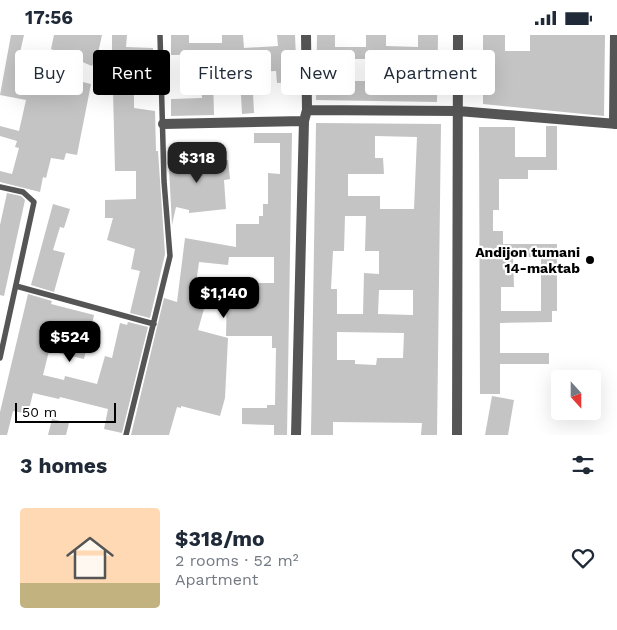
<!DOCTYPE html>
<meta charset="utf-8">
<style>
body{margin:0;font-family:"Work Sans",sans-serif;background:#f6f6f7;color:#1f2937;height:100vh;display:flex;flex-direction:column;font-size:19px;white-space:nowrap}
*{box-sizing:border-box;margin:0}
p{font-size:16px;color:#747a83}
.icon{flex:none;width:28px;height:28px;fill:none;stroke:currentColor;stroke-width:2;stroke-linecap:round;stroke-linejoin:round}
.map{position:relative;height:400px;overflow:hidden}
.panel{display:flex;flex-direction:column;background:#fff;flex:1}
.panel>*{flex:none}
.hud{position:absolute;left:15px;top:15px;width:588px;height:45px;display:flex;gap:10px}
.needle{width:32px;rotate:159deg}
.fabs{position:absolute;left:551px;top:335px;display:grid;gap:10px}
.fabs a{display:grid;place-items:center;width:50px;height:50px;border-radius:5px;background:#fff;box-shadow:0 5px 20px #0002;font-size:25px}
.scale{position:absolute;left:15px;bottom:12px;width:101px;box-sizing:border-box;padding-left:5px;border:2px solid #000;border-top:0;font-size:14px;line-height:18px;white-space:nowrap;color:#000;-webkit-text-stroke:4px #fff;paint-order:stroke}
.price{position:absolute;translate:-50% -42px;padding:0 11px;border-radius:10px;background:#000;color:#fff;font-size:16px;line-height:32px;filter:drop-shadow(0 1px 2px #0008)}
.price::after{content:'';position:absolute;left:50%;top:30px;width:15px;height:11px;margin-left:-8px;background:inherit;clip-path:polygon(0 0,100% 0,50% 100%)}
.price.current{background:#222;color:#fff}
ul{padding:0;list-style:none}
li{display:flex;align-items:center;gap:15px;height:125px;padding:0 20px}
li+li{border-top:1px solid #e0e1e3}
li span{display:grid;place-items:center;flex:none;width:140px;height:100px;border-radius:5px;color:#555}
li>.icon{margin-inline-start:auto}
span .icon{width:60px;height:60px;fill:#fffc;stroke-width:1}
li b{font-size:21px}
h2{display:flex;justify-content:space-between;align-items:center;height:60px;padding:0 20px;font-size:21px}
.tag{padding:0 18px;border-radius:5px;background:#fff;box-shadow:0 5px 20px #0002;font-size:18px;line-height:45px}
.tag.current{background:#000;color:#fff}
.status{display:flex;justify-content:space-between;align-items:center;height:35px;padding:0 25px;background:#fff;direction:ltr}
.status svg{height:14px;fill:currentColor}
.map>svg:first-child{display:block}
.building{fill:#c4c4c4;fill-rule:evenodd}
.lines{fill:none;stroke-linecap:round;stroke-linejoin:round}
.lane{stroke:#555;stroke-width:5.5}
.street{stroke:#555;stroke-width:10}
.poi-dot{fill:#000;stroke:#fff;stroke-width:2}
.labels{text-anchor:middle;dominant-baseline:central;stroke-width:4.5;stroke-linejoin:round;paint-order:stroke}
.poi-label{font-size:14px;font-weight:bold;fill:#000;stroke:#fff;text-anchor:end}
</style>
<div class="status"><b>17:56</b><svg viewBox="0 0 49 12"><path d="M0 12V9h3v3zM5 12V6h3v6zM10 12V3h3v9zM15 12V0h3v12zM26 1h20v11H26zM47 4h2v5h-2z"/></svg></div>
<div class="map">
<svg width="617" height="400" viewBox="0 0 617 400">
<rect width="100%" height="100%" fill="#fff"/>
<path class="building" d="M 11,0 L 24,0 L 19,22 L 46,28 L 43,42 L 69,48 L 70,44 L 91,49 L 77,120 L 66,118 L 64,125 L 51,123 L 46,143 L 43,142 L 40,157 L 0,147 L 0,136 L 12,139 L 19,113 L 15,112 L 17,106 L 0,101 L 0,91 L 19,96 L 26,65 L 0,60 Z
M 54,0 L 102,0 L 97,23 L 92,31 L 51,14 Z
M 112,0 L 127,0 L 126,12 L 153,13 L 154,38 L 112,27 Z
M 171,0 L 189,0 L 189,8 L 222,8 L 222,0 L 243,0 L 244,13 L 278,11 L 277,0 L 295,0 L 297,47 L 277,48 L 276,36 L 252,37 L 254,78 L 242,79 L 239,22 L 233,22 L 232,19 L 171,20 Z
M 317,0 L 335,0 L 335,12 L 366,12 L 366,0 L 386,0 L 386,11 L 418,12 L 418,0 L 438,0 L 437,67 L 316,65 ZM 344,24 L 367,24 L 366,46 L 344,46 Z
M 483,0 L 505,0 L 505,16 L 530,16 L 530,0 L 605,0 L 604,81 L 483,69 Z
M 213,40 L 214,80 L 171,81 L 171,64 L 202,63 L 201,41 Z
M 113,56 L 134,59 L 134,73 L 155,76 L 156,116 L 158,116 L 165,219 L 150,283 L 130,278 L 140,236 L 131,234 L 135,214 L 107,205 L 113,183 L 105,183 L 105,165 L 136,164 L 136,136 L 115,136 Z
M 316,88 L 441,89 L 437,400 L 421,400 L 422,388 L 333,387 L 333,400 L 311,400 ZM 375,101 L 417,102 L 414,174 L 380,174 L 380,161 L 348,161 L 348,139 L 384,139 L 383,123 L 375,123 ZM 345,181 L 366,181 L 365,216 L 379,216 L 379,239 L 364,238 L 363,279 L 337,279 L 337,254 L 331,254 L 333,216 L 344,216 ZM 379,255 L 413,255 L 413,280 L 378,279 ZM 337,297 L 404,298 L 403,323 L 377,323 L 376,330 L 355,329 L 355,325 L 337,325 Z
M 546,91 L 557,91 L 557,135 L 528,135 L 528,144 L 499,144 L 499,175 L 493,175 L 493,196 L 503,196 L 503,209 L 557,209 L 557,276 L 552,276 L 552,287 L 500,288 L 500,318 L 549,318 L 549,329 L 500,329 L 500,359 L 480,359 L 479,92 L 515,92 L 515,122 L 546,122 ZM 513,222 L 541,222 L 541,276 L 501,276 L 501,252 L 514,252 Z
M 254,98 L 292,98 L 287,400 L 274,400 L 274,390 L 242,389 L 242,373 L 267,373 L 267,370 L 275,370 L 276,313 L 272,313 L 272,301 L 226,301 L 227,261 L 234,261 L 234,248 L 274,248 L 274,222 L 229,222 L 228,230 L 199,227 L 193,271 L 204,274 L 198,295 L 228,303 L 225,363 L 220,381 L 181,371 L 181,373 L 177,372 L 169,400 L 131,400 L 164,263 L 177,267 L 185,203 L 236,212 L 236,189 L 259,189 L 259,181 L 263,181 L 263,169 L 268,169 L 268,138 L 280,139 L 280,108 L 254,108 Z
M 180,114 L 182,129 L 228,125 L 230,144 L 224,145 L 226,174 L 189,178 L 189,175 L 176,172 L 172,190 L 168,115 Z
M 7,158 L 21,161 L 25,165 L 4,261 L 0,260 L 0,190 Z
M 53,169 L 70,174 L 64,193 L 60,192 L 53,215 L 65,218 L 54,257 L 31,250 Z
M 28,259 L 52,266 L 51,269 L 94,280 L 84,324 L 49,316 L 43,340 L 64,345 L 65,341 L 97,349 L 105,321 L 112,323 L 120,288 L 127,290 L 128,287 L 148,292 L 122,398 L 104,394 L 108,374 L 60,362 L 59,364 L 33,358 L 28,379 L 13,376 L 7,400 L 0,400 L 0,377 Z
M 492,361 L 514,365 L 508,400 L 485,400 Z
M 52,384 L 69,388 L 66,400 L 48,400 Z"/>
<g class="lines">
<path class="lane" d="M 0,152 L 23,157 L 34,167 L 0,323
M 16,251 L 154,289
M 126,400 L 170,221 L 164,146 L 160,0"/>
<path class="street" d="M 307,75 L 458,76 L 617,89
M 163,89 L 304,86
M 614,89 L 615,0
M 296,400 L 304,86 L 307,75 L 306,0
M 457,400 L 458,0"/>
</g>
<circle class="poi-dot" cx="590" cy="225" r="5"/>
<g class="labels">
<g class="poi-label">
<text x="580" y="217">Andijon tumani<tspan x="580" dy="16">14-maktab</tspan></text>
</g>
</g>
</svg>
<div class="fabs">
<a><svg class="needle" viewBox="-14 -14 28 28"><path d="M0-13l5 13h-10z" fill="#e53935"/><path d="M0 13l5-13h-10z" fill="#747a83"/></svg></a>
</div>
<div class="scale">50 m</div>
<b class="price current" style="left:197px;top:149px">$318</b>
<b class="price" style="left:224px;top:284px">$1,140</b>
<b class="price" style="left:70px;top:328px">$524</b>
<div class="hud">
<a class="tag">Buy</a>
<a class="tag current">Rent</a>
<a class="tag">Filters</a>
<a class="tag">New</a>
<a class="tag">Apartment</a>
</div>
</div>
<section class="panel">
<h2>3 homes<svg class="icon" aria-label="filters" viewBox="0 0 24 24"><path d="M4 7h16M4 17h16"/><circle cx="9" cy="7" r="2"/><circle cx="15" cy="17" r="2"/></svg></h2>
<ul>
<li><span style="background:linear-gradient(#ffd9b3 75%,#c2b280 0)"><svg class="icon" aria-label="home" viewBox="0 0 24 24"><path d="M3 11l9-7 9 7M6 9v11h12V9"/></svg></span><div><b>$318/mo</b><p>2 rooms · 52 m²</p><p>Apartment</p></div><svg class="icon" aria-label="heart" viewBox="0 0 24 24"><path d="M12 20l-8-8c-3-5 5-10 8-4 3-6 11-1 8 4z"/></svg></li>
</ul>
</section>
